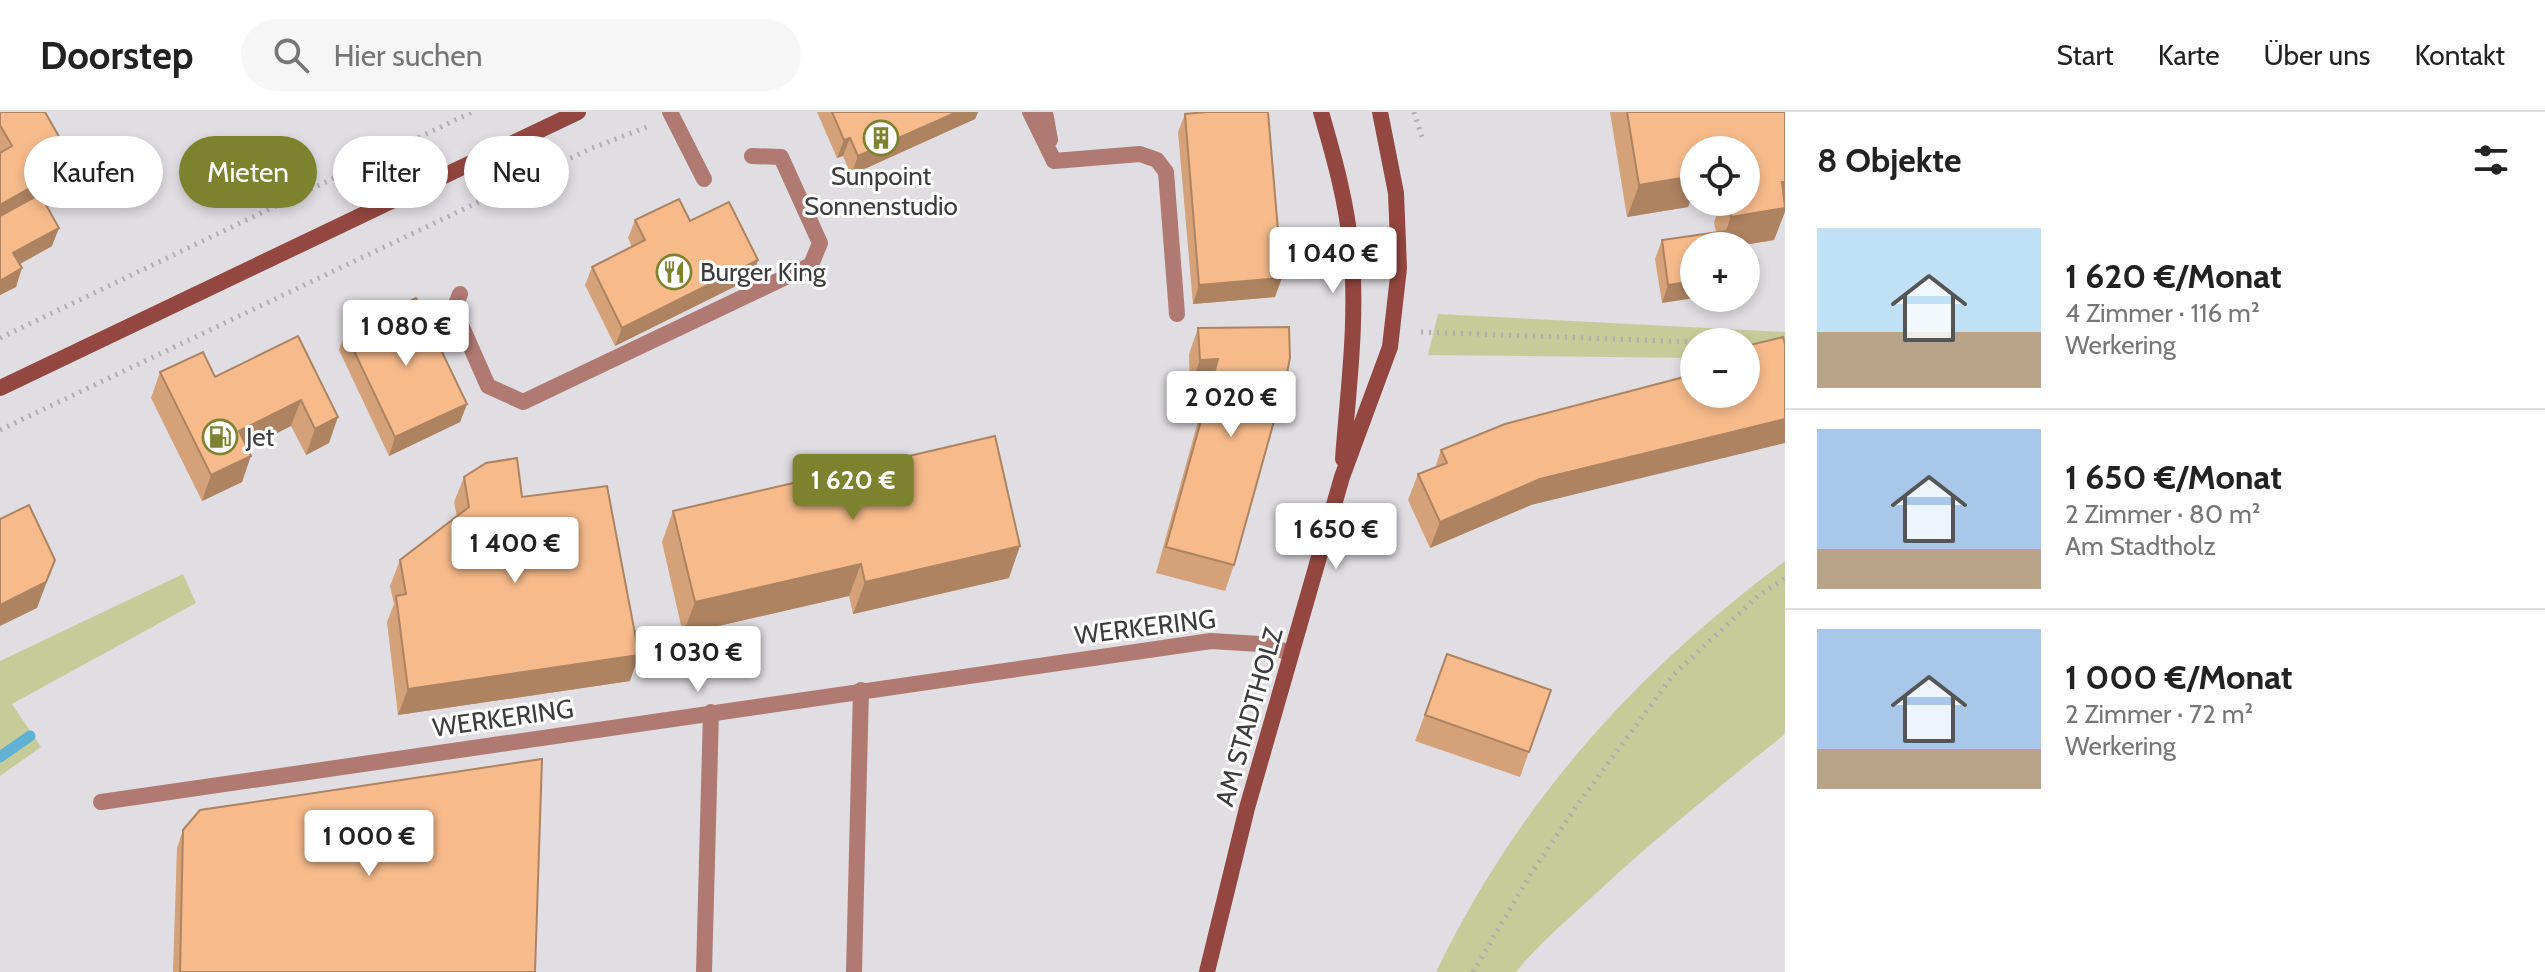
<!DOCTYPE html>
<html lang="de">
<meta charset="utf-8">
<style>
body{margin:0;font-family:Cabin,sans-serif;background:#f6f6f6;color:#222;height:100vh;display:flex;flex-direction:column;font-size:30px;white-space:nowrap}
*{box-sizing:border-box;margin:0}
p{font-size:26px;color:#767676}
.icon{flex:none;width:44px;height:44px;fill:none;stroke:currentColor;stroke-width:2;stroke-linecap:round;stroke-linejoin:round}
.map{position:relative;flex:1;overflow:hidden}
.drawer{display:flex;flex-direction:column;background:#fff;width:760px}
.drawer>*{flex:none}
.top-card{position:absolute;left:24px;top:24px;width:760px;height:72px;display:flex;gap:16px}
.buttons{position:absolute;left:1680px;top:24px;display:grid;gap:16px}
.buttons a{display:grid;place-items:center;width:80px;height:80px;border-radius:50%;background:#fff;box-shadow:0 4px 12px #0003;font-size:40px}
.price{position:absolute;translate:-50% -68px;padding:0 18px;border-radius:8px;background:#fff;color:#222;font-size:26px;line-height:52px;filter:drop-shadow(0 2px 4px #0008)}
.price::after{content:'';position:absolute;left:50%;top:48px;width:24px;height:18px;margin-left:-12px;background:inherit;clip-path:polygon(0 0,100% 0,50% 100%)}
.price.selected{background:#7c822d;color:#fff}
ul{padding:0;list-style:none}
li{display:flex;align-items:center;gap:24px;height:200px;padding:0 32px}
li+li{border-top:2px solid #e0e0e0}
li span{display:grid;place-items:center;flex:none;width:224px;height:160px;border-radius:0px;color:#555}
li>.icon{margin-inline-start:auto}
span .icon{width:96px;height:96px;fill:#fffc;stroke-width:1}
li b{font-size:34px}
h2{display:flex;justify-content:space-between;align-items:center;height:96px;padding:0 32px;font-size:34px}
.chip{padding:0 28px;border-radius:36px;background:#fff;box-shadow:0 4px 12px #0003;font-size:28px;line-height:72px}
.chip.selected{background:#7c822d;color:#fff}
header{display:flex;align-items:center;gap:48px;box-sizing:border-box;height:112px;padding:0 40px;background:#fff;border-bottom:2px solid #e0e0e0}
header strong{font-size:38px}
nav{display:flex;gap:44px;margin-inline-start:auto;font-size:28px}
.search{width:560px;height:72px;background:#f6f6f6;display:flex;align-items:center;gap:20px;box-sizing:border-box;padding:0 28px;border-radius:44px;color:#767676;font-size:30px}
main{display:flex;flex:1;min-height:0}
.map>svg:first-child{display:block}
.green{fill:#c6cc99}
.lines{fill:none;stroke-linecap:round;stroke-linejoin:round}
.stream{stroke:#60b1d3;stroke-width:11}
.path{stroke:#aeadb0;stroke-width:5;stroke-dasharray:2 6;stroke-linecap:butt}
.lane{stroke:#b07a73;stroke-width:16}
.street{stroke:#b07a73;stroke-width:16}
.secondary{stroke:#944740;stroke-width:16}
.wall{fill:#d4a178}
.shaded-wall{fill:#ad8361}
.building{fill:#f7bb8b;stroke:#ad8361;stroke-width:2}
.labels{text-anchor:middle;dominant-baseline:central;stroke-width:6;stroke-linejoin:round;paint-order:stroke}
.poi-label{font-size:26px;fill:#3c3b3d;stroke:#fff;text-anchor:start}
.street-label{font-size:26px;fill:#3c3b3d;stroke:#fff}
</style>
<header>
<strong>Doorstep</strong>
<div class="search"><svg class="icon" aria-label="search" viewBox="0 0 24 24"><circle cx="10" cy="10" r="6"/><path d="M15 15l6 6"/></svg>Hier suchen</div>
<nav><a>Start</a><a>Karte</a><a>Über uns</a><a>Kontakt</a></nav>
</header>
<main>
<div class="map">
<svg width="1785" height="860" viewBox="0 0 1785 860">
<rect width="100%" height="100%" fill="#e0dee2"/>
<path class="green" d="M 1438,202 L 1785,220 L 1785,248 L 1746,247 L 1746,230 L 1694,230 L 1694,246 L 1428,243 Z
M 1785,449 L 1785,622 C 1719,675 1653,728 1591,786 C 1565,810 1538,833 1516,860 L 1436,860 C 1519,689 1634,562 1785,449 Z
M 183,462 L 196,491 L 12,592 L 41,635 L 0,664 L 0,549 Z"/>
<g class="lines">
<path class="stream" d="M 0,645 L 30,624"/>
<path class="path" d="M 1414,0 L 1423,29
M 1421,220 L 1694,230
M 0,226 L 472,0
M 0,318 L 592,36 L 647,15
M 1473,860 L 1532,760 L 1578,692 L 1673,563 L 1757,485 L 1785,466"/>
<path class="lane" d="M 670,0 L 704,67
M 1030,0 L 1054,49
M 1045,0 L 1050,28
M 1054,49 L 1140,42 L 1157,48 L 1166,60 L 1177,202
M 460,182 L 454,197 L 488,274 L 523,290 L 811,153 L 820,131 L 781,45 L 752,44
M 704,860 L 711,600
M 854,860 L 861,578"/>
<path class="street" d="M 101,690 L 1211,529 L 1260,532 L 1291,541"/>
<path class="secondary" d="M 1321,0 C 1334,45 1347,91 1351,138 C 1358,207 1348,278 1343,347
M 0,276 L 578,0
M 1207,860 L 1247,696 L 1342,365 L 1390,235 L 1399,156 L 1396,81 L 1380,0"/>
</g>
<path class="wall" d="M 0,0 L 63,83 L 46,92 L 52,134 L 20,152 L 16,175 L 0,183 Z
M 817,0 L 978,0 L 975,7 L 851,63 L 843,44 L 837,46 Z
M 1610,0 L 1785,0 L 1784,100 L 1774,128 L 1737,134 L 1694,134 L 1662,191 L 1655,147 L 1662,128 L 1716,120 L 1714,110 L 1722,90 L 1746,90 L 1746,38 L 1694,38 L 1694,78 L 1688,95 L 1627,105 Z
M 1185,2 L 1275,185 L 1193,192 L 1178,20 Z
M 635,108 L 690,109 L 752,166 L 615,234 L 585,173 L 592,155 L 632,135 L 628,126 Z
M 1289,215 L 1234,453 L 1225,479 L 1156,461 L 1208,273 L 1190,274 L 1189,242 L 1198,216 Z
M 345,220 L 467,292 L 460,310 L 389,344 L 339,238 Z
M 298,224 L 329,331 L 306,343 L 291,314 L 247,336 L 242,370 L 202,389 L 151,286 L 160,260 L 215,265 Z
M 1783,225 L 1531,393 L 1430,436 L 1408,388 L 1418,362 L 1435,356 L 1441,338 L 1687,272 L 1694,282 Z
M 464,365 L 522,385 L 630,569 L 398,603 L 387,510 L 394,492 L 390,474 L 400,448 L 457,405 L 454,390 Z
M 673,399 L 1009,466 L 853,502 L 849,484 L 683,522 L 662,430 Z
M 1447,542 L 1551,578 L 1520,665 L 1415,629 Z
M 183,718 L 535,860 L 173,860 L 177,736 Z"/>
<path class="shaded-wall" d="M 957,0 L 978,0 L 975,7 L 851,63 L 858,44 Z
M 850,26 L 843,44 L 837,46 L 844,28 Z
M 1735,29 L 1731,38 L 1694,38 L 1695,35 Z
M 1694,38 L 1694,78 L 1688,95 L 1627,105 L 1639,73 Z
M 74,51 L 63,83 L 0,118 L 0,93 Z
M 1782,70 L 1785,70 L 1785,100 L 1774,128 L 1737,134 L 1720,134 L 1731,105 Z
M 59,116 L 52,134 L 7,159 L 13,141 Z
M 758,148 L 752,166 L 615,234 L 622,216 Z
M 22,156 L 16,175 L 0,183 L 0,169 Z
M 1282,166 L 1275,185 L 1193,192 L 1199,173 Z
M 1694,169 L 1695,186 L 1662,191 L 1668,173 Z
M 1218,247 L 1208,273 L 1190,274 L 1200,248 Z
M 301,288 L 291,314 L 230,345 L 239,319 Z
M 467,292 L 460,310 L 389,344 L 395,325 Z
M 338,305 L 329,331 L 306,343 L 315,317 Z
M 1785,307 L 1785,331 L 1531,393 L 1430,436 L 1440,410 L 1540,367 Z
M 251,344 L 242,370 L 202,389 L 211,363 Z
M 1020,434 L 1009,466 L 853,502 L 865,470 Z
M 55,448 L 37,496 L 0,514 L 0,493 Z
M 861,452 L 849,484 L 683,522 L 695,490 Z
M 639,543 L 630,569 L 398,603 L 408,577 Z"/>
<path class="building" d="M 0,0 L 45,0 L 74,51 L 0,93 L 0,41 L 12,34 L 0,13 Z
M 832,0 L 957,0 L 858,44 L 850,26 L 844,28 Z
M 1206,0 L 1268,0 L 1282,166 L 1199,173 L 1185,2 Z
M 1627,0 L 1785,0 L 1785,70 L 1782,70 L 1785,96 L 1731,105 L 1728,90 L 1746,90 L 1746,38 L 1736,38 L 1735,29 L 1695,35 L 1694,64 L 1639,73 Z
M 40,82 L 59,116 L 13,141 L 22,156 L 0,169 L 0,104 Z
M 679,87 L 690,109 L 729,90 L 758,148 L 622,216 L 592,155 L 645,128 L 635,108 Z
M 1726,119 L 1728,134 L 1694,134 L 1694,169 L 1668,173 L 1662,128 Z
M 416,186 L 467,292 L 395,325 L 345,220 Z
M 1289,215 L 1290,246 L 1286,266 L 1234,453 L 1166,435 L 1218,247 L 1200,248 L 1198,216 Z
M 298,224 L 338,305 L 315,317 L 301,288 L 239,319 L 251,344 L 211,363 L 160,260 L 203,240 L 215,265 Z
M 1783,225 L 1785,232 L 1785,307 L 1540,367 L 1440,410 L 1418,362 L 1447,351 L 1441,338 L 1505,312 L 1684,265 L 1687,272 L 1694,270 L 1694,282 L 1746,282 L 1746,234 Z
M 995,324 L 1020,434 L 865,470 L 861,452 L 695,490 L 673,399 Z
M 517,346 L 522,385 L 607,374 L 639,543 L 408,577 L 396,484 L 406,482 L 400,448 L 469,395 L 464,365 L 486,351 Z
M 29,393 L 55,448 L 46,470 L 0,493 L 0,407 Z
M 1447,542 L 1551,578 L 1529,640 L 1425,603 Z
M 542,647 L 535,860 L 180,860 L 183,718 L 200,698 Z"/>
<defs>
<g id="building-ring" transform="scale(1.8)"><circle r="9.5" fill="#fff" stroke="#7c822d" stroke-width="1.5"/><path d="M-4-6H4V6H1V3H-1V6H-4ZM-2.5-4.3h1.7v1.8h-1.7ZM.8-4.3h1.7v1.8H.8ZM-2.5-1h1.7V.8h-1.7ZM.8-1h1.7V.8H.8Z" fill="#7c822d"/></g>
<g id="restaurant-ring" transform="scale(1.8)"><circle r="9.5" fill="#fff" stroke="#7c822d" stroke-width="1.5"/><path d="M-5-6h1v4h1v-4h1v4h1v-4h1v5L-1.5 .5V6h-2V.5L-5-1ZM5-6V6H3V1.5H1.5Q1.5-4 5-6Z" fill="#7c822d"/></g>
<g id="fuel-ring" transform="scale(1.8)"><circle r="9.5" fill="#fff" stroke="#7c822d" stroke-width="1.5"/><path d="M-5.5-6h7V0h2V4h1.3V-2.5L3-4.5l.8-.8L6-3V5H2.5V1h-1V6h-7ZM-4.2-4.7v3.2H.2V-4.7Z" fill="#7c822d"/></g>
</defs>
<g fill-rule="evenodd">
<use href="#building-ring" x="881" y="26"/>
<use href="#restaurant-ring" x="674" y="160"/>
<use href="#fuel-ring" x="220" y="325"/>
</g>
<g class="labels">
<g class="poi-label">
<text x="881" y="64" text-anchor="middle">Sunpoint<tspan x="881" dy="30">Sonnenstudio</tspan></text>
<text x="700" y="160">Burger King</text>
<text x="246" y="325">Jet</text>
</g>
<g class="street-label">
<text transform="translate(1145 515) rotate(-7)">WERKERING</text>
<text transform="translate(1249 605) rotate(-74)">AM STADTHOLZ</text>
<text transform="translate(503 606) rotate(-8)">WERKERING</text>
</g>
</g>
</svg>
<div class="buttons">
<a><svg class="icon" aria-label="locate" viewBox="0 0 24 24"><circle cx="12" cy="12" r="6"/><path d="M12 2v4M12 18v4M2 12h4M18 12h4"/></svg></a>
<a>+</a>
<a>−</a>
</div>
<b class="price" style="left:1333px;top:183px">1 040 €</b>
<b class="price" style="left:406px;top:256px">1 080 €</b>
<b class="price" style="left:1231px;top:327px">2 020 €</b>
<b class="price selected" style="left:853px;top:410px">1 620 €</b>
<b class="price" style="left:1336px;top:459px">1 650 €</b>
<b class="price" style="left:515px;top:473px">1 400 €</b>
<b class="price" style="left:698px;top:582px">1 030 €</b>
<b class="price" style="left:369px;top:766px">1 000 €</b>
<div class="top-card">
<a class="chip">Kaufen</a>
<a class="chip selected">Mieten</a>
<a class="chip">Filter</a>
<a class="chip">Neu</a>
</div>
</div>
<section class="drawer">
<h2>8 Objekte<svg class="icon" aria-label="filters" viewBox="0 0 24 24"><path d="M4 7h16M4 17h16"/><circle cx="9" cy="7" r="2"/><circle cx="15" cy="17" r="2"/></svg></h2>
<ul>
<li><span style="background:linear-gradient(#bfe0f5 65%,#b9a48a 0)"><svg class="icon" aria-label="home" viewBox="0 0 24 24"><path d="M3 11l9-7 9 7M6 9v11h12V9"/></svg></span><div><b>1 620 €/Monat</b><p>4 Zimmer · 116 m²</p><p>Werkering</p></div></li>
<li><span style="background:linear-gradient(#a9c7e8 75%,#b9a48a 0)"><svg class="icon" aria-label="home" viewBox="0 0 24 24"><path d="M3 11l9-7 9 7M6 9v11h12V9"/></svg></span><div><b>1 650 €/Monat</b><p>2 Zimmer · 80 m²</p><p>Am Stadtholz</p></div></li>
<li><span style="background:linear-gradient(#a9c7e8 75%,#b9a48a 0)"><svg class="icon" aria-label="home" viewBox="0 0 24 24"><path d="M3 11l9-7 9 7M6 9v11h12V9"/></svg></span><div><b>1 000 €/Monat</b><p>2 Zimmer · 72 m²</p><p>Werkering</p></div></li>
</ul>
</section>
</main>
